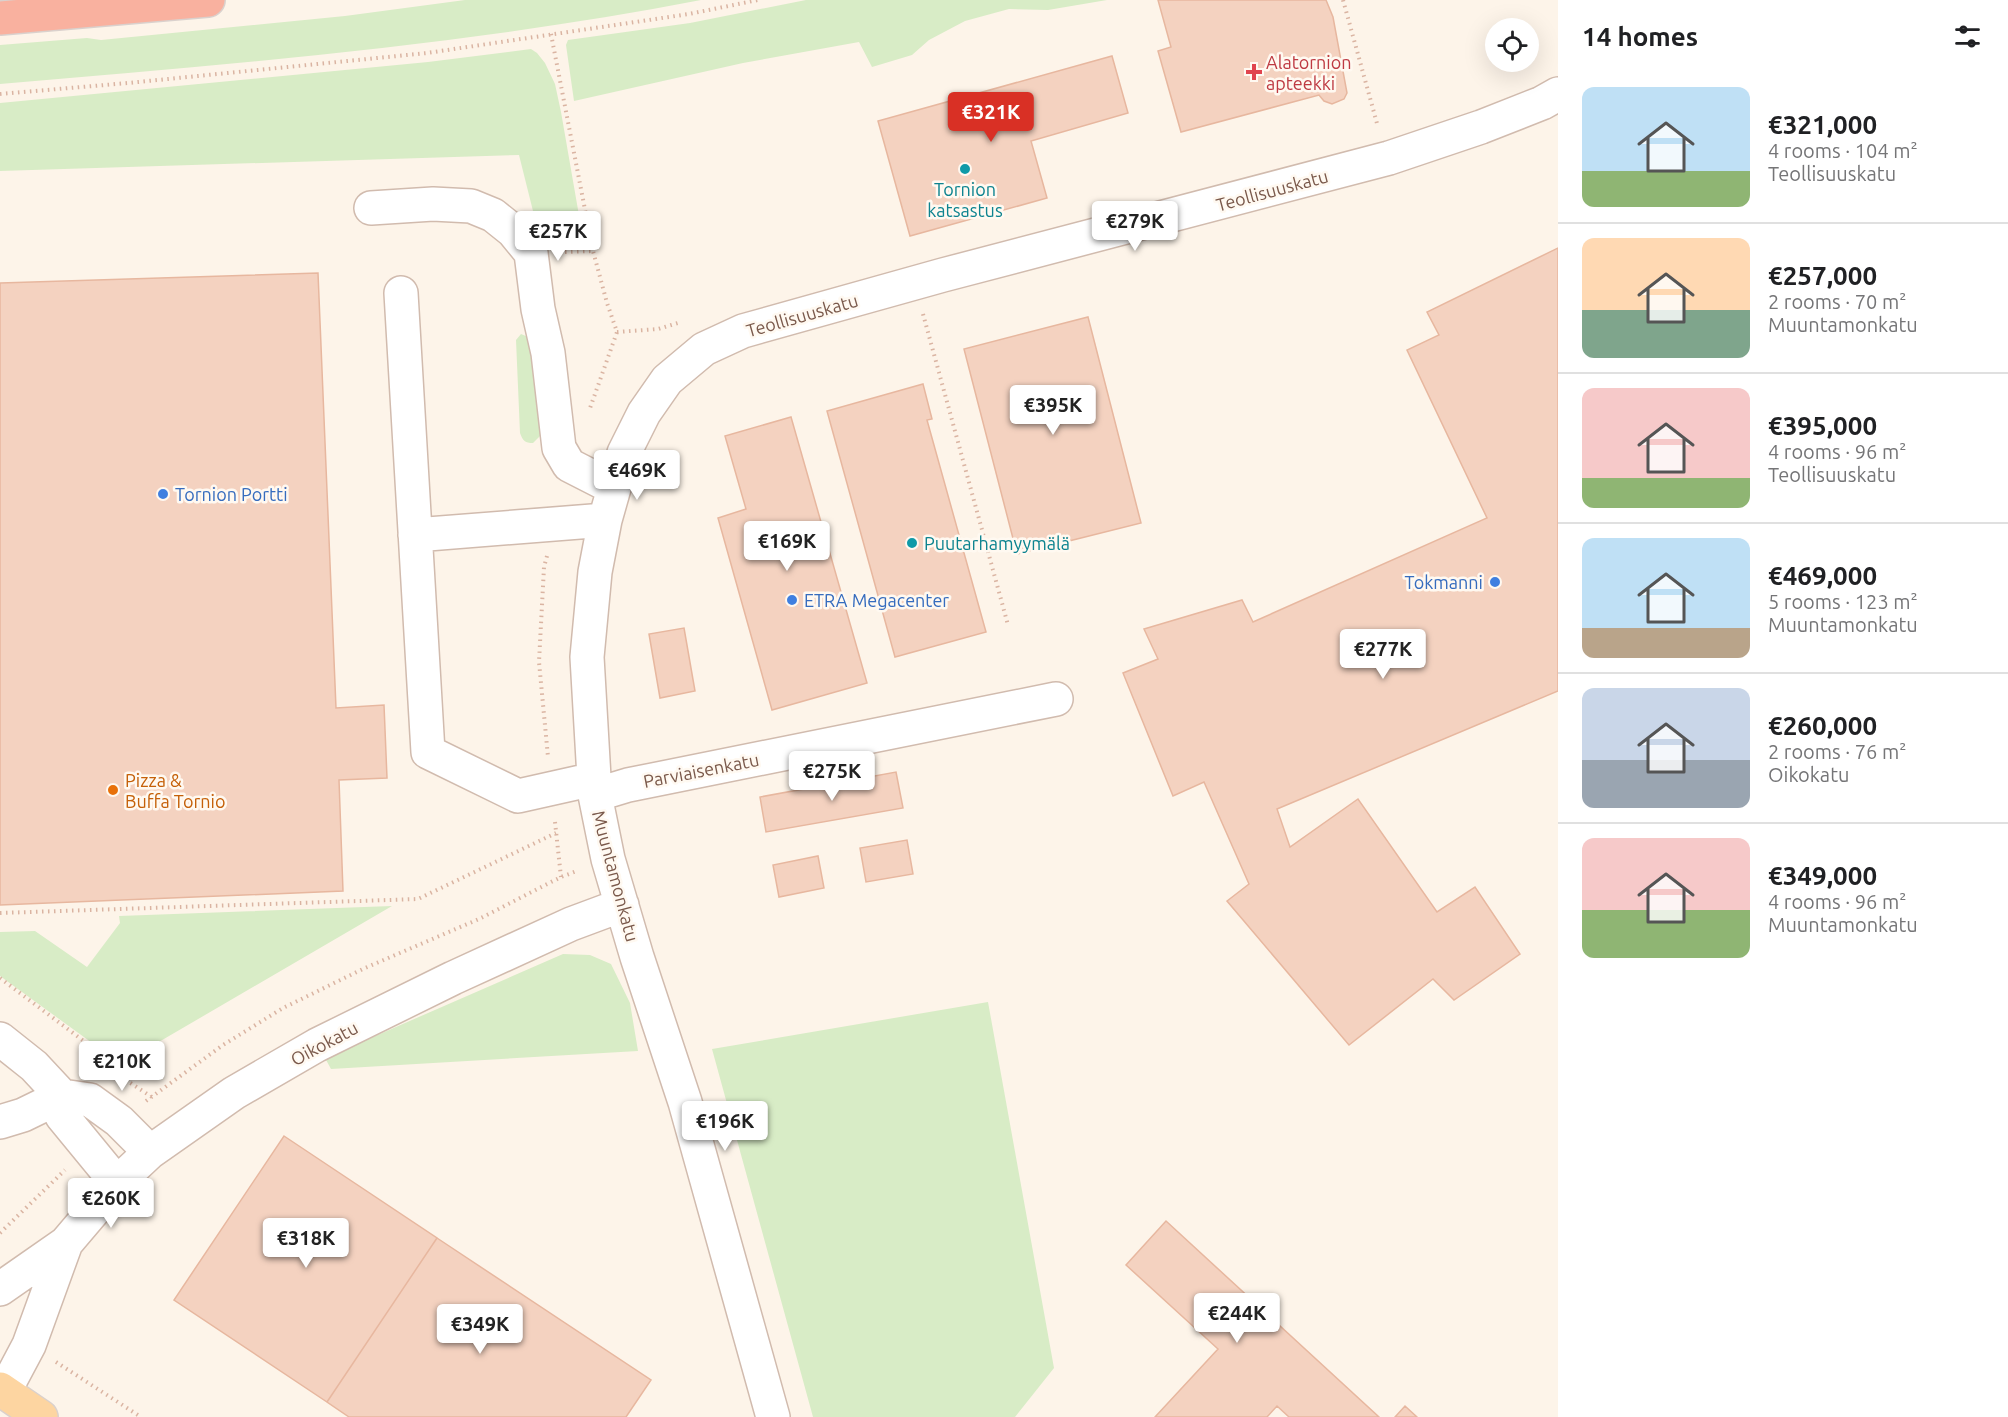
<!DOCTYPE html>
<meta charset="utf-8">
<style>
body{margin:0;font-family:Ubuntu,sans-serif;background:#f6f6f6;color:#202124;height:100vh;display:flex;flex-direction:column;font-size:22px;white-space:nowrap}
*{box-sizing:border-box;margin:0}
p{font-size:20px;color:#757577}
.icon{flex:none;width:33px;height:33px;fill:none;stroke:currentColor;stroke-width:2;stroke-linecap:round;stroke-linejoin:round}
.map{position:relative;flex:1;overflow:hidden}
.panel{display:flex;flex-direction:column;background:#fff;width:450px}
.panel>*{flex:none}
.tools{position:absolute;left:1485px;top:18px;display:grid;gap:12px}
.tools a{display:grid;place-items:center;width:54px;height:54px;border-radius:50%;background:#fff;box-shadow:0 6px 24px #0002;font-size:30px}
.price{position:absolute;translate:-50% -51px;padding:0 14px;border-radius:6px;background:#fff;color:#222;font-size:20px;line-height:39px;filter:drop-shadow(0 2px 3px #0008)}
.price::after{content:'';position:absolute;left:50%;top:36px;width:18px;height:14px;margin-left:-9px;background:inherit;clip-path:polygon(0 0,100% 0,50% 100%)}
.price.active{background:#d93025;color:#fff}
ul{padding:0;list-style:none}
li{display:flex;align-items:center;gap:18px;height:150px;padding:0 24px}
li+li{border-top:2px solid #e0e0e0}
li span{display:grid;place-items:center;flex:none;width:168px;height:120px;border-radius:12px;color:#555}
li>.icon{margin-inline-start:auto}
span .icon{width:72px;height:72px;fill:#fffc;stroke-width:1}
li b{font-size:26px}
h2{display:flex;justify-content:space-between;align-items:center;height:72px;padding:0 24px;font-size:26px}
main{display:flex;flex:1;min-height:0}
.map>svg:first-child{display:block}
.green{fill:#d8ecc6}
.building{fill:#f4d2c0;stroke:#e7b79f;stroke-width:1.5}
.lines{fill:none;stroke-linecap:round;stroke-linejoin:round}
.minor-casing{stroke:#d1bbae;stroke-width:36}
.major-casing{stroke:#dad1cd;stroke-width:36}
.highway-casing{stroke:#dad1cd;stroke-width:36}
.path{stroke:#dab4a2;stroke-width:4;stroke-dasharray:1.5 4.5;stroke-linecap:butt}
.minor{stroke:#fff;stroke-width:33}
.major{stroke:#fdd5a1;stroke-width:33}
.highway{stroke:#f9b19f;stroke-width:33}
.health-dot{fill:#e0444e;stroke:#fff9f1;stroke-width:2}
.culture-dot{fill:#0f9aa8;stroke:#fff9f1;stroke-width:2}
.shop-dot{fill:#3f7fe0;stroke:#fff9f1;stroke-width:2}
.food-dot{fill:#e8710a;stroke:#fff9f1;stroke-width:2}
.labels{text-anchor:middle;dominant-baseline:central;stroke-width:5;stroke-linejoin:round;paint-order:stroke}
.health-label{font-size:18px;fill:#be3a42;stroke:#fff9f1;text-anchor:start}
.culture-label{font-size:18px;fill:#0d838f;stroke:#fff9f1}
.street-label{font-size:18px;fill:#7a594b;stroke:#fff9f1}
.shop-label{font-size:18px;fill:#366cbe;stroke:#fff9f1;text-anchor:start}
.food-label{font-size:18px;fill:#c56008;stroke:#fff9f1;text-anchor:start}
</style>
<main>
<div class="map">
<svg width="1558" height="1417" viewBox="0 0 1558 1417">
<rect width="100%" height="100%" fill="#fdf4e9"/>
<path class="green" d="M 465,0 L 701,0 C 469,45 234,64 0,84 L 0,45 L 87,38 L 101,40 L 345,16 Z
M 806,0 L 1107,0 L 1048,10 L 1009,9 L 965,21 L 929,40 L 912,55 L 872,67 L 859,42 L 743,63 L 574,101 L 566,45 L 568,40 L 690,23 Z
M 531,49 L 537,53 L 545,63 L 555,84 L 561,112 L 581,227 L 580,232 C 571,239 554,244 542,243 L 540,239 L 519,155 L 0,171 L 0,103 L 428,62 Z
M 521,334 L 528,337 L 530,343 L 540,429 L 540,436 L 533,443 C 525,443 523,441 520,433 L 516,340 Z
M 392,906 L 121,1064 L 0,976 L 0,932 L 35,931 L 87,967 L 120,923 L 119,916 Z
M 563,954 L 590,955 L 611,964 L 630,1003 L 638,1051 L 331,1069 L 325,1058 Z
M 988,1002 L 1054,1368 L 1015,1417 L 813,1417 L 712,1049 Z"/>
<path class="building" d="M 1158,0 L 1326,0 L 1333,17 L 1347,93 L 1344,99 L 1332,104 L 1324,101 L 1319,95 L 1181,132 L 1158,51 L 1171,47 Z
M 1112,56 L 1128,113 L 1031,141 L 1047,198 L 910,236 L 878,121 Z
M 1558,248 L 1558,691 L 1277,809 L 1290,847 L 1358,799 L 1437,912 L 1475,887 L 1520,954 L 1454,1000 L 1433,979 L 1349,1045 L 1227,901 L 1249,884 L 1204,782 L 1173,796 L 1123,673 L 1158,659 L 1144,629 L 1242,600 L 1253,622 L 1487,518 L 1407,350 L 1439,335 L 1427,312 Z
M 318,273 L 336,708 L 384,705 L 387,778 L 339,780 L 343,891 L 0,905 L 0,283 Z
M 1088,317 L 1141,523 L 1017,554 L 964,349 Z
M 923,384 L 932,419 L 927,420 L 986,632 L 895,657 L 827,411 Z
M 791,417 L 867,683 L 772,710 L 718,518 L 746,509 L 725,436 Z
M 684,628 L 695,691 L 660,698 L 649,634 Z
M 896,772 L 903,808 L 766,832 L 760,797 Z
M 907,840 L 913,874 L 866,882 L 860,848 Z
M 818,856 L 824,888 L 779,897 L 773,865 Z
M 284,1136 L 437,1238 L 327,1402 L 174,1300 Z
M 1166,1221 L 1379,1417 L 1289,1417 L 1277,1406 L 1267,1417 L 1155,1417 L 1218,1349 L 1126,1265 Z
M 437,1238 L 651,1380 L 626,1417 L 349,1417 L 327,1402 Z
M 1405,1406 L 1417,1417 L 1395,1417 Z"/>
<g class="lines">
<g class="minor-casing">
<path id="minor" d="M 371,208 L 433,204 L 471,206 L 493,215 L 513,231 L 531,253 L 538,309 L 548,353 L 559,448 L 569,465 L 614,488
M 401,293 L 428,752 L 518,796 L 594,779
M 415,535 L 605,520
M 595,795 L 628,785 L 1056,699
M 0,1039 L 34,1066 L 62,1096 L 62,1116 L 117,1183
M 0,1122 L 23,1115 L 62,1096 L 90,1100 L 119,1121 L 150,1152
M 0,1289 L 66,1243 L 117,1183 L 150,1152 L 234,1093 L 317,1045 L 453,978 L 571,924 L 622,905
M 4,1392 L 29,1345 L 66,1243
M 773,1417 L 685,1102 L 637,957 L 608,859 L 595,795 L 587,657 L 595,572 L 605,520 L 624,453 L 644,413 L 667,380 L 704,349 L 743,331 L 943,275 L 1389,158 L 1481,127 L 1542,103 L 1558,94"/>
</g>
<g class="major-casing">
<path id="major" d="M 0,1389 L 41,1417"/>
</g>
<g class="highway-casing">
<path id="highway" d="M 0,18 L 208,0"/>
</g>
<path class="path" d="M 1343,0 L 1378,127
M 551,34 L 593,251 L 607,303 L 617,332 L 589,411
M 0,94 L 128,83 L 427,53 L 689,14 L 758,0
M 565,252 L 593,251
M 923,314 L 1008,625
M 617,332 L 658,329 L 681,322
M 547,556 L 544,567 L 539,662 L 548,757
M 555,822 L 561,877
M 0,913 L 418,899 L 556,833
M 0,978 L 89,1045 L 115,1073 L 152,1097
M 146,1101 L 223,1045 L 283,1008 L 365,968 L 479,919 L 561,877 L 577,871
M 0,1233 L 65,1170
M 56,1362 L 141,1417"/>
<use href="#minor" class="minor"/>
<use href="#major" class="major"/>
<use href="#highway" class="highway"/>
</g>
<path class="health-dot" d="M1251 63h6v6h6v6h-6v6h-6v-6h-6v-6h6z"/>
<g class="culture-dot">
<circle cx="965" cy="169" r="6"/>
<circle cx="912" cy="543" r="6"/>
</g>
<g class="shop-dot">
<circle cx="163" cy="494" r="6"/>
<circle cx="1495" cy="582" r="6"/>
<circle cx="792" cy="600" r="6"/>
</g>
<circle class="food-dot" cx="113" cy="790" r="6"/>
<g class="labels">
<g class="health-label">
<text x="1266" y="62">Alatornion<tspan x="1266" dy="21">apteekki</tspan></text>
</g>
<g class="culture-label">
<text x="965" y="189">Tornion<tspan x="965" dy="21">katsastus</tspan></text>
<text x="924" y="543" text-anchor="start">Puutarhamyymälä</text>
</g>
<g class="street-label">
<text transform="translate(1272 190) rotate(-15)">Teollisuuskatu</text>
<text transform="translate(802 315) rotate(-16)">Teollisuuskatu</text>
<text transform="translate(701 770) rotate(-11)">Parviaisenkatu</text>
<text transform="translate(616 876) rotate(75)">Muuntamonkatu</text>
<text transform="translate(324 1043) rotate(-28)">Oikokatu</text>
</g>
<g class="shop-label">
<text x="175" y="494">Tornion Portti</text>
<text x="1483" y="582" text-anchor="end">Tokmanni</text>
<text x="804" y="600">ETRA Megacenter</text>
</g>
<g class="food-label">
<text x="125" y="780">Pizza &amp;<tspan x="125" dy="21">Buffa Tornio</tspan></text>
</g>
</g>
</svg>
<div class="tools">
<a><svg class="icon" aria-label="locate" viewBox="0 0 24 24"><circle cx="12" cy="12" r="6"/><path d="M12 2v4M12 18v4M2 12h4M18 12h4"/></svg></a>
</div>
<b class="price active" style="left:991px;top:143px">€321K</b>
<b class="price" style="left:1135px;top:252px">€279K</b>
<b class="price" style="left:558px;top:262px">€257K</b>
<b class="price" style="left:1053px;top:436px">€395K</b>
<b class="price" style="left:637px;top:501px">€469K</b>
<b class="price" style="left:787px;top:572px">€169K</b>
<b class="price" style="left:1383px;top:680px">€277K</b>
<b class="price" style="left:832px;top:802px">€275K</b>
<b class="price" style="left:122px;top:1092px">€210K</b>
<b class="price" style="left:725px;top:1152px">€196K</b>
<b class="price" style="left:111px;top:1229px">€260K</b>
<b class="price" style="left:306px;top:1269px">€318K</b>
<b class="price" style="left:1237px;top:1344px">€244K</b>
<b class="price" style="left:480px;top:1355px">€349K</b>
</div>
<section class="panel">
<h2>14 homes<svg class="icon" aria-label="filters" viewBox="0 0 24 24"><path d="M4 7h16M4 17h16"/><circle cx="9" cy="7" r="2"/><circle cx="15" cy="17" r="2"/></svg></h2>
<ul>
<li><span style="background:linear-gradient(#bfe0f5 70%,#8fb573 0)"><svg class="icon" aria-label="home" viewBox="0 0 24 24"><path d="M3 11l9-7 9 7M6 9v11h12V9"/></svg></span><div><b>€321,000</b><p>4 rooms · 104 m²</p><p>Teollisuuskatu</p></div></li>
<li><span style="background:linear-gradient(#ffd9b3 60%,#7fa58c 0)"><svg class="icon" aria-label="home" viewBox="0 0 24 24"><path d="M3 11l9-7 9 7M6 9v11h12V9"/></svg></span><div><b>€257,000</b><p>2 rooms · 70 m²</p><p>Muuntamonkatu</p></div></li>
<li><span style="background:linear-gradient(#f6c9c9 75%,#8fb573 0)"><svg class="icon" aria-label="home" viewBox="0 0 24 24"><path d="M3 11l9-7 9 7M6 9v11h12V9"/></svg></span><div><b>€395,000</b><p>4 rooms · 96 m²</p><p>Teollisuuskatu</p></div></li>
<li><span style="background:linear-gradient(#bfe0f5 75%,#b9a48a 0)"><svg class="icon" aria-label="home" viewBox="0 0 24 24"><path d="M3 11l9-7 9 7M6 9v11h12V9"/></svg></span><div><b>€469,000</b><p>5 rooms · 123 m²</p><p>Muuntamonkatu</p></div></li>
<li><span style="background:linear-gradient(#c9d6e8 60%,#9aa5b1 0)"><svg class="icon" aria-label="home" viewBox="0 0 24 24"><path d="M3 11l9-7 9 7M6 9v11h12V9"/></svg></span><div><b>€260,000</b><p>2 rooms · 76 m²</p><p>Oikokatu</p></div></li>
<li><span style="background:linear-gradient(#f6c9c9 60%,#8fb573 0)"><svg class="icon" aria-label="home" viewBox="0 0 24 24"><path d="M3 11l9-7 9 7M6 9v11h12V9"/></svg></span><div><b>€349,000</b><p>4 rooms · 96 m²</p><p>Muuntamonkatu</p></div></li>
</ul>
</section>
</main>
